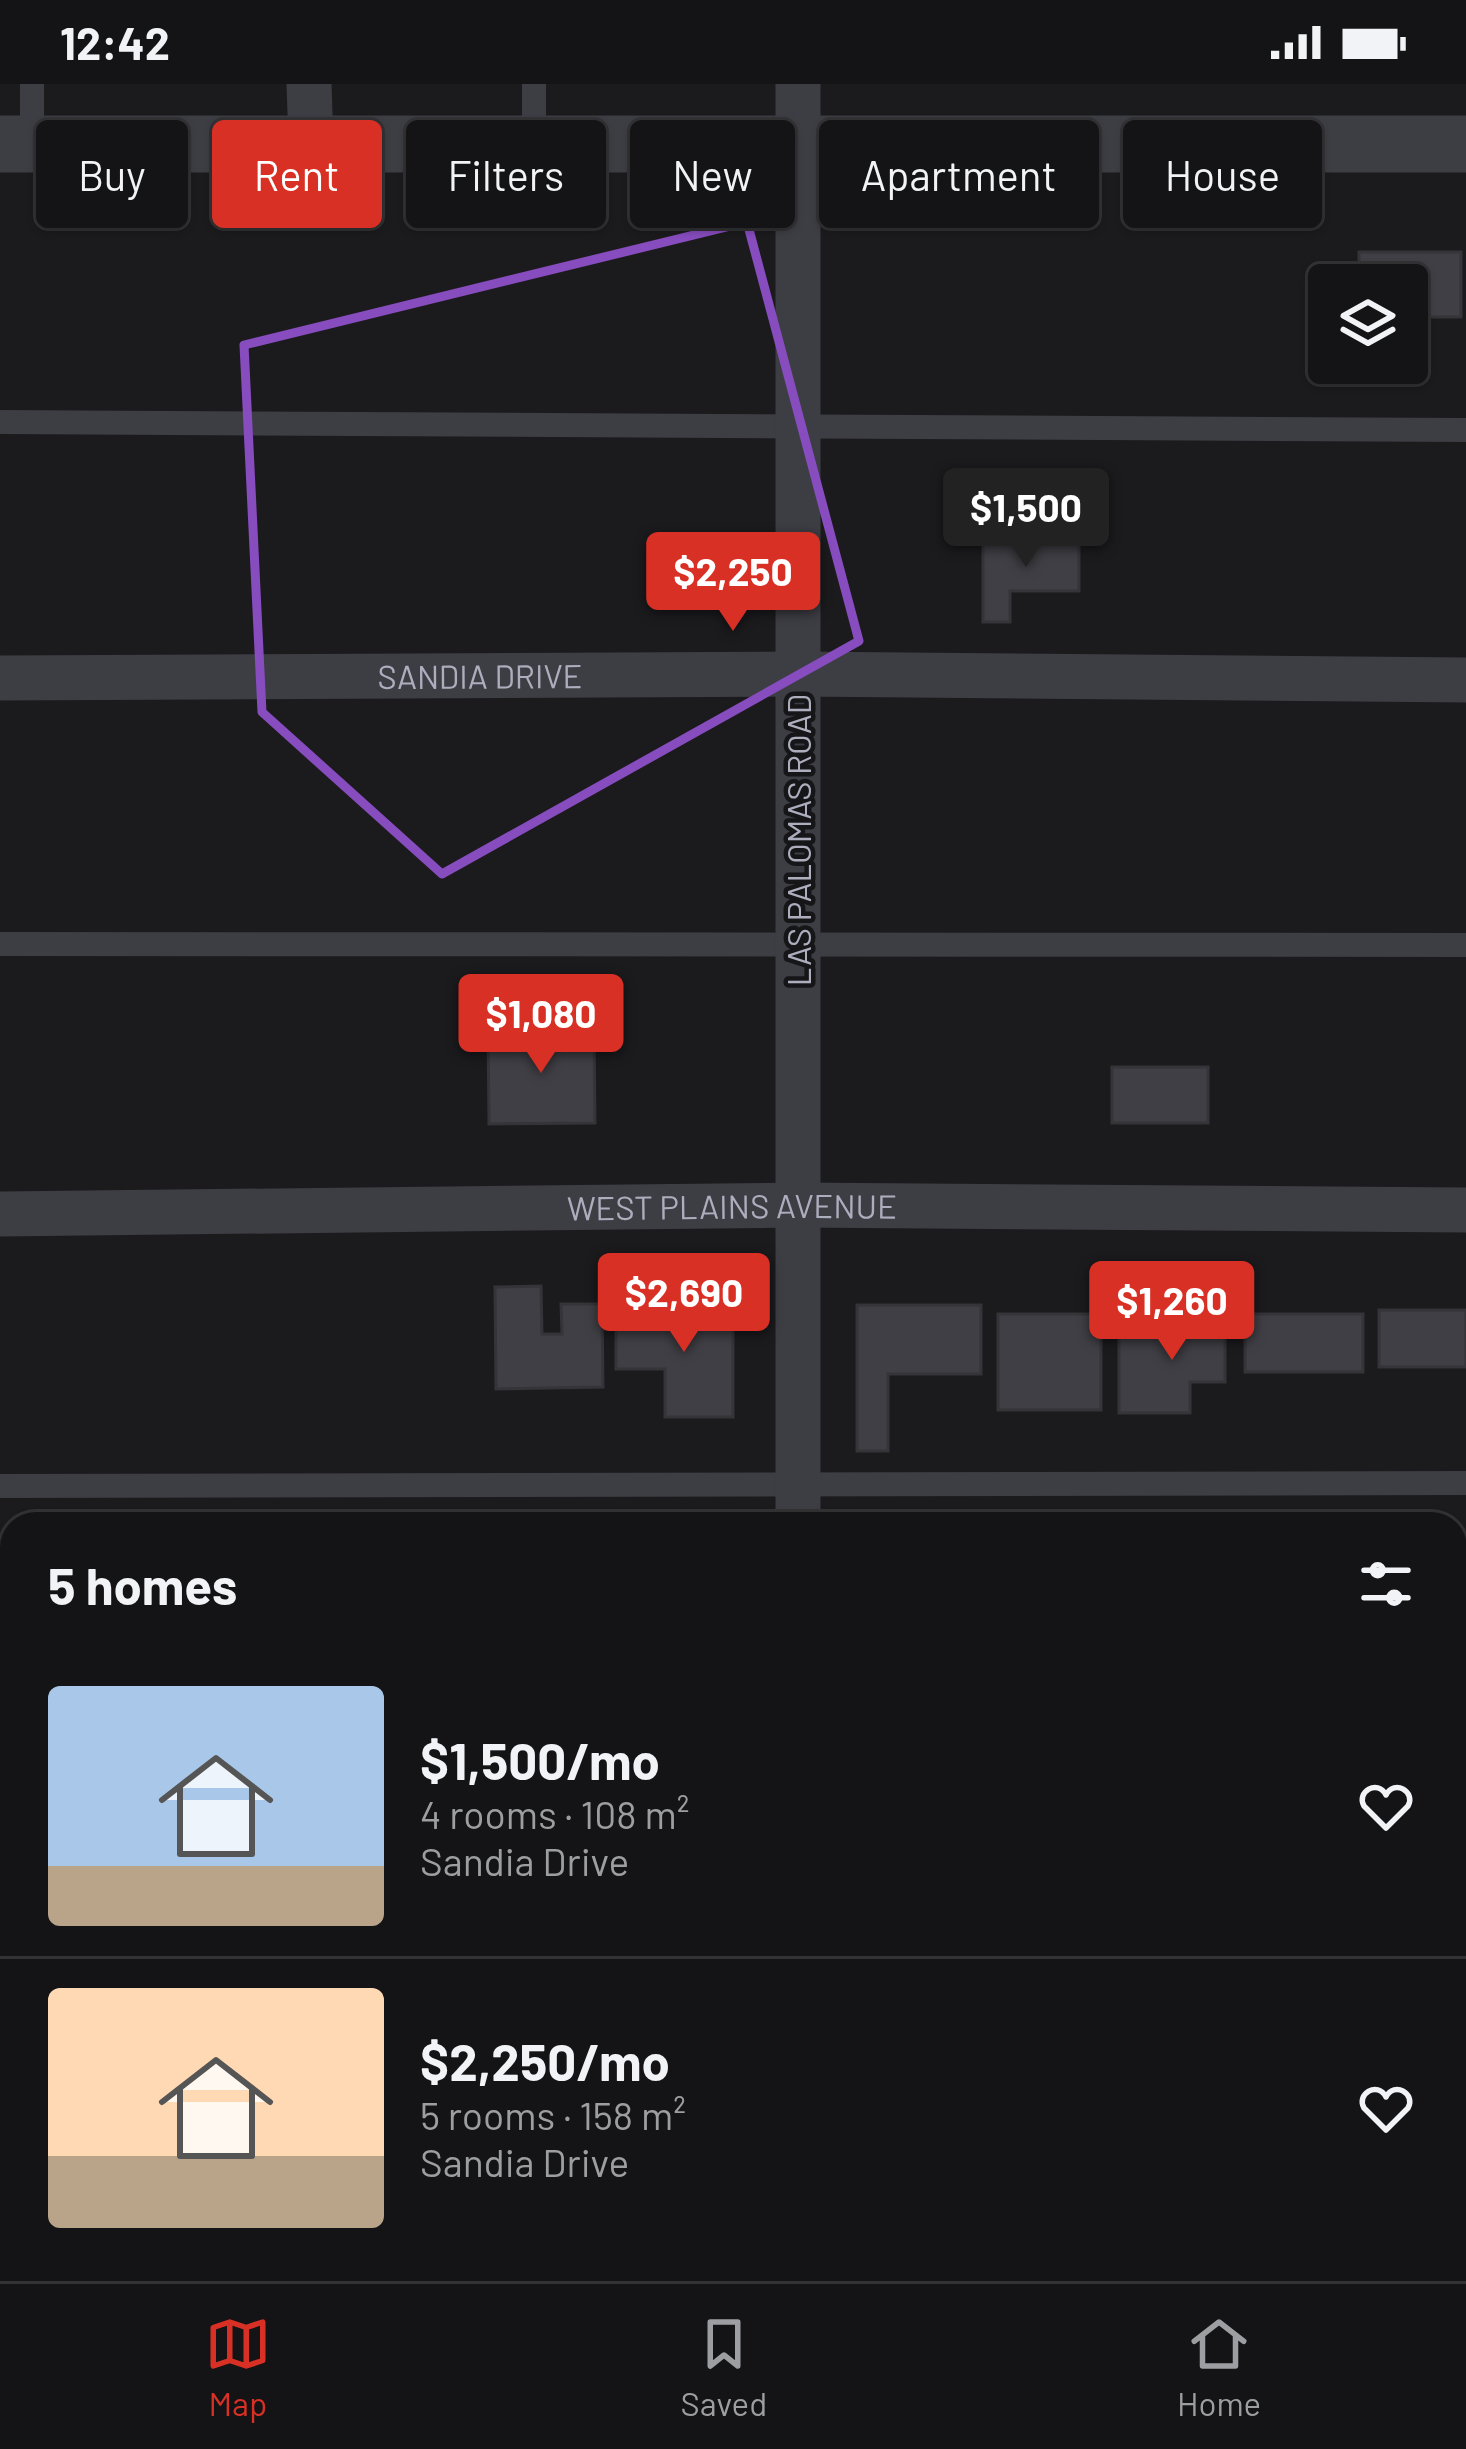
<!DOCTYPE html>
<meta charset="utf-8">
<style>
body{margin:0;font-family:Barlow,sans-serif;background:#212123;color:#f1f3f6;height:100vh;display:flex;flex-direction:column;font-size:45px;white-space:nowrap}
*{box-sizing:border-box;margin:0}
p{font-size:39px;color:#9d9ea1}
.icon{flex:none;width:66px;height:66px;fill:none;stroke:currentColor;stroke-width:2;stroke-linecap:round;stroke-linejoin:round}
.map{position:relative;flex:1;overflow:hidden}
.side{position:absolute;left:0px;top:1428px;width:1467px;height:771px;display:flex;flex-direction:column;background:#141416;border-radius:36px 36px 0 0;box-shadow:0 3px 9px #0004,0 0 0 3px #333335}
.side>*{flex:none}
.top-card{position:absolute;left:36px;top:36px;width:1395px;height:108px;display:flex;gap:24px}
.controls{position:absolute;left:1308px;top:180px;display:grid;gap:24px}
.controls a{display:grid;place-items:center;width:120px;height:120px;border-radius:12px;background:#141416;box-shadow:0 3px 9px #0004,0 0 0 3px #333335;font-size:60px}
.price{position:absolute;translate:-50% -102px;padding:0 27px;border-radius:12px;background:#d93025;color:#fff;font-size:39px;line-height:78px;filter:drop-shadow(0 3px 6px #0008)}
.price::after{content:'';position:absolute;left:50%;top:72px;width:36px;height:27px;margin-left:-18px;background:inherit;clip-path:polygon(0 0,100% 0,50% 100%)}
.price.on{background:#222;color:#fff}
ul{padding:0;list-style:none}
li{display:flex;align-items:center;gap:36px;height:300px;padding:0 48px}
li+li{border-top:3px solid #333335}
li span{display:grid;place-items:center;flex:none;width:336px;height:240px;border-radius:12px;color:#555}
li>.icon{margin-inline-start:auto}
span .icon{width:144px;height:144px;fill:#fffc;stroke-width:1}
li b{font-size:51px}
h2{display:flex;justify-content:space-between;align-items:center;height:144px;padding:0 48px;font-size:51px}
.pill{padding:0 42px;border-radius:12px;background:#141416;box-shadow:0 3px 9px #0004,0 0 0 3px #333335;font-size:42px;line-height:108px}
.pill.on{background:#d93025;color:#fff}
.status{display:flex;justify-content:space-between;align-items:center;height:84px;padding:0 60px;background:#141416;direction:ltr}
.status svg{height:33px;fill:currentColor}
.menu{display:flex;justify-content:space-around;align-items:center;height:168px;border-top:3px solid #333335;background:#141416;font-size:33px;color:#9d9ea1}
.menu a{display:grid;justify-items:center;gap:6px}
.menu .on{color:#d93025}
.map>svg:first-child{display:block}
.building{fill:#403f45;stroke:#353439;stroke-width:3}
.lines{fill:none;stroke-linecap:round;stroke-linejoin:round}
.service{stroke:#3d3d44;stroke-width:24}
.minor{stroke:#3d3d44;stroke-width:45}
.tertiary{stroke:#3d3d44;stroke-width:57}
.marked{fill:none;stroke:#874cbe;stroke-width:9;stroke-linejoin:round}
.labels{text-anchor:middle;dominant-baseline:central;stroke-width:9;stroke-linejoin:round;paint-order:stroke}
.street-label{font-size:33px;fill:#acaebd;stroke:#161518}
</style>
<div class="status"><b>12:42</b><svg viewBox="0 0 49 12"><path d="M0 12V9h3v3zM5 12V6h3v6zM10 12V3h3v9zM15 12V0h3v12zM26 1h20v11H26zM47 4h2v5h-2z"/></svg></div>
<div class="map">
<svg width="1466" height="2197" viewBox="0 0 1466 2197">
<rect width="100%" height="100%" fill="#1b1a1d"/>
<path class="building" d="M 1359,168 L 1461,168 L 1461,233 L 1407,233 L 1407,201 L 1359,201 Z
M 983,454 L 1079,454 L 1079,507 L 1010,507 L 1010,538 L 983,538 Z
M 488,945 L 594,945 L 595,1039 L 489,1040 Z
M 1112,983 L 1208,983 L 1208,1039 L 1112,1039 Z
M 541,1202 L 542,1250 L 562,1250 L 561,1220 L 602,1220 L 603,1303 L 496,1305 L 495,1203 Z
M 655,1218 L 733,1218 L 733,1333 L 665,1333 L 665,1285 L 616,1285 L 616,1231 L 655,1231 Z
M 1185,1220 L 1225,1220 L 1225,1298 L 1190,1298 L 1190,1329 L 1119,1329 L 1119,1250 L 1185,1250 Z
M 857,1221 L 981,1221 L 981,1290 L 888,1290 L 888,1367 L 857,1367 Z
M 1379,1226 L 1466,1226 L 1466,1283 L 1379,1283 Z
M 998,1230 L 1101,1230 L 1101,1326 L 998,1326 Z
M 1245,1230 L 1363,1230 L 1363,1288 L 1245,1288 Z
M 3,1469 L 12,1469 L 12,1558 L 0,1558 Z
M 1455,1490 L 1466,1490 L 1466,1568 L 1455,1568 Z
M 1455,1764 L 1466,1764 L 1466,1866 L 1455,1866 Z
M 1455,2038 L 1466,2038 L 1466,2119 L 1456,2119 L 1455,2111 Z"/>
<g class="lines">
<path class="service" d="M 534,59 L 534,0
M 32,60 L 32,0
M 0,338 L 1466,346
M 0,860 L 1466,861
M 0,1402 L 1466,1399
M 1455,1927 L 1466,1927
M 0,1937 L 12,1936"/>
<g class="minor">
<path d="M 309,0 L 311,59"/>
<path d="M 798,0 L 798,1440"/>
<path id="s1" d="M 0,594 L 798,590 L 1466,596"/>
<path id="s2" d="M 0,1130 L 798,1121 L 1466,1126"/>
<path d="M 1455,1668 L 1466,1668"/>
<path d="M 0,1670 L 12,1670"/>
<path d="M 444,2197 L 798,2190 L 1466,2195"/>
</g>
<path class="tertiary" d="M 0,60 L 1466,60"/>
</g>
<path class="marked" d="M 747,138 L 859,557 L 442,790 L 262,628 L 244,261 Z"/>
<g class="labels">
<g class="street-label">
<text stroke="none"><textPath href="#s1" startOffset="480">SANDIA DRIVE</textPath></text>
<text transform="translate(798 756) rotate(-90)">LAS PALOMAS ROAD</text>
<text stroke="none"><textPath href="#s2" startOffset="732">WEST PLAINS AVENUE</textPath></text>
</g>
</g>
</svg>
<div class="controls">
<a><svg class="icon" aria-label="layers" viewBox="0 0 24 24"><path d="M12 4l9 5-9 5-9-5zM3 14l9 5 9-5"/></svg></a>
</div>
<b class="price on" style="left:1026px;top:486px">$1,500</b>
<b class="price" style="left:733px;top:550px">$2,250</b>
<b class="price" style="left:541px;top:992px">$1,080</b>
<b class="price" style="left:684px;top:1271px">$2,690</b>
<b class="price" style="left:1172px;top:1279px">$1,260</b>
<div class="top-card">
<a class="pill">Buy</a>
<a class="pill on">Rent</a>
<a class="pill">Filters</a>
<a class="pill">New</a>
<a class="pill">Apartment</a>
<a class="pill">House</a>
</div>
<section class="side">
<h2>5 homes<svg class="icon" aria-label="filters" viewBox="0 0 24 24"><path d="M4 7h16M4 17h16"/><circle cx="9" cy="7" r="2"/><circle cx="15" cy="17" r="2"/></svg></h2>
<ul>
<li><span style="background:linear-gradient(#a9c7e8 75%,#b9a48a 0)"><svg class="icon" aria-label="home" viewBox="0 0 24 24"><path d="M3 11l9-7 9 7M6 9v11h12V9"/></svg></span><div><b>$1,500/mo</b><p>4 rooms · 108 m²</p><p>Sandia Drive</p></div><svg class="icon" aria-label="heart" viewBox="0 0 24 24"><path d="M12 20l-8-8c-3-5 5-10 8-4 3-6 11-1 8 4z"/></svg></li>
<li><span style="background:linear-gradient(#ffd9b3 70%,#b9a48a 0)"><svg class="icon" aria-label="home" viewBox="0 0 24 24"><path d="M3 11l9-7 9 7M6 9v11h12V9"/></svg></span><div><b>$2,250/mo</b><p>5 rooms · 158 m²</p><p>Sandia Drive</p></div><svg class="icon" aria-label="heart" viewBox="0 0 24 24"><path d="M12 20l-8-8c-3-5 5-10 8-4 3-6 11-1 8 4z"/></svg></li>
</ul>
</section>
</div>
<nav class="menu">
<a class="on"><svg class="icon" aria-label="map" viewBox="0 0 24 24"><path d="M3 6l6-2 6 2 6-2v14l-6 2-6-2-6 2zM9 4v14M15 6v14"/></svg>Map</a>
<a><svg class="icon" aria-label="saved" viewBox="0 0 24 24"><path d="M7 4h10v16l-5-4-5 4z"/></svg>Saved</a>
<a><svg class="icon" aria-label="home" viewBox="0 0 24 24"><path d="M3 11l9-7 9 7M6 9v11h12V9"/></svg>Home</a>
</nav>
